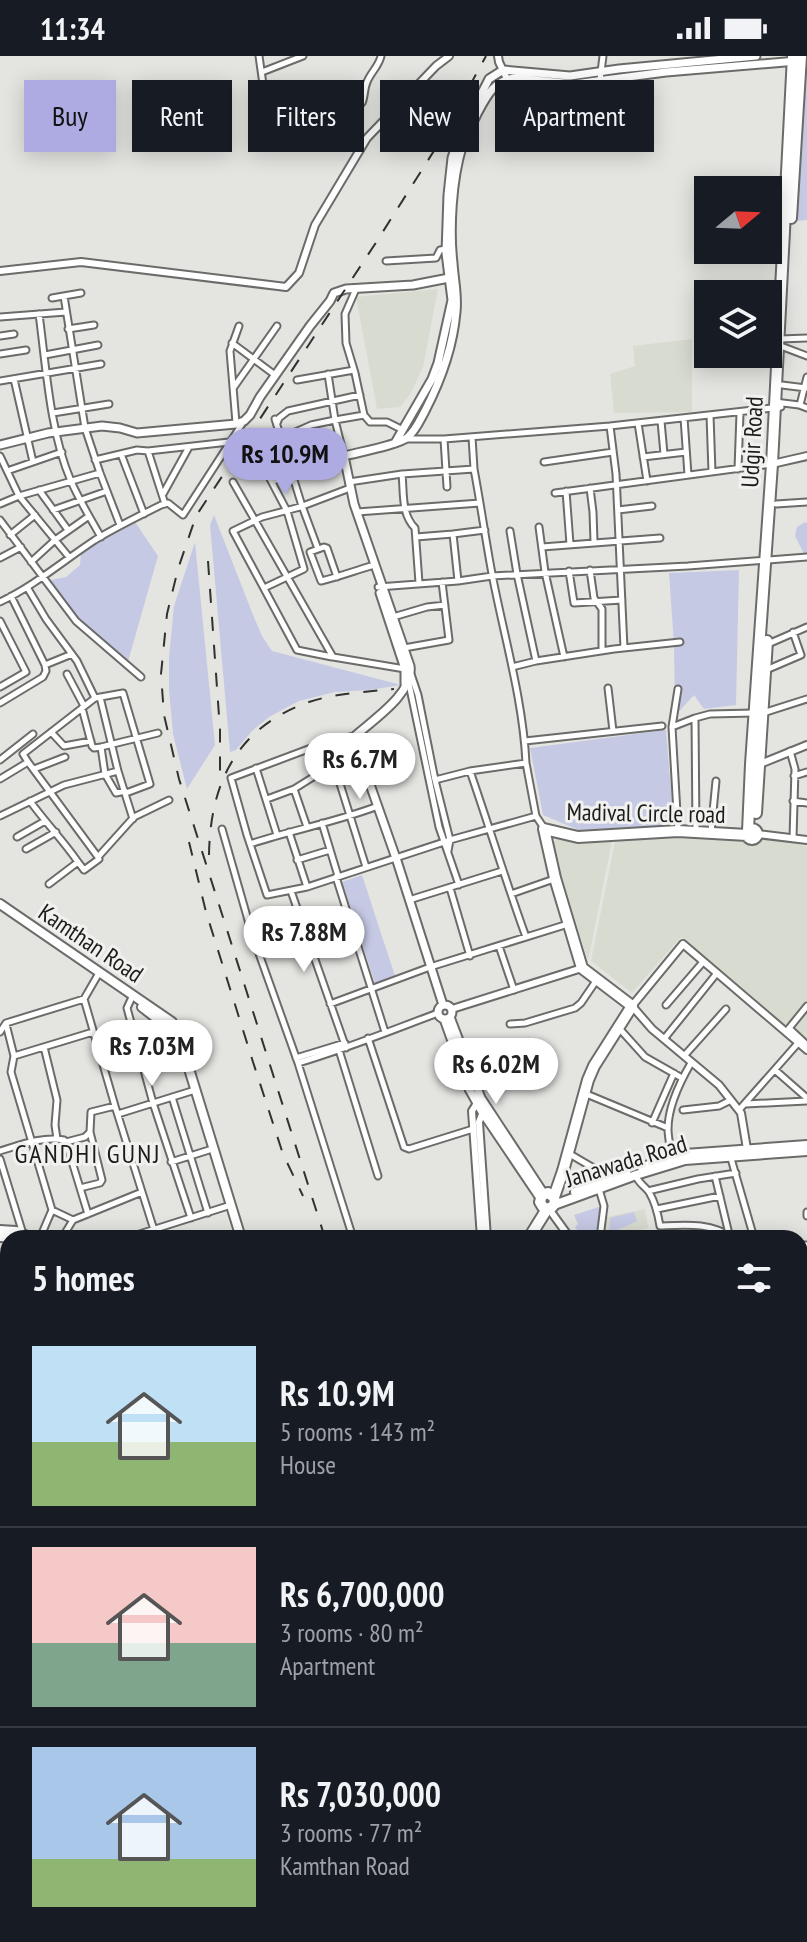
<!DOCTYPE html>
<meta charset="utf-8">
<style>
body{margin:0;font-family:"PT Sans Narrow",sans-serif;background:#20242c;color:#f1f3f6;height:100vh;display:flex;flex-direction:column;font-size:30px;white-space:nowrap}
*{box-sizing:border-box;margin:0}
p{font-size:26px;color:#9ea1a6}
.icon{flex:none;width:44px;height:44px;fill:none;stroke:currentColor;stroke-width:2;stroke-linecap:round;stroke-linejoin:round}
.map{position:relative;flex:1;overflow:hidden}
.drawer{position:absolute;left:0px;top:1174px;width:808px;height:712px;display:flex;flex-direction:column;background:#171b24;border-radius:24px 24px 0 0;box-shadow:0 4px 20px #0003}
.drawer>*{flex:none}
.hud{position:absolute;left:24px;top:24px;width:760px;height:72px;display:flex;gap:16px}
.needle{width:52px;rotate:71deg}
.buttons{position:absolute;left:694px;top:120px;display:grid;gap:16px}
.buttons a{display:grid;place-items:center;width:88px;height:88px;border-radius:0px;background:#171b24;box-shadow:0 4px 20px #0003;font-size:40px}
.price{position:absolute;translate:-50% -68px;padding:0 18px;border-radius:28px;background:#fff;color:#222;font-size:26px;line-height:52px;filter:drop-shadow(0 2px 4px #0008)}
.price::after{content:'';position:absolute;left:50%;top:48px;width:24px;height:18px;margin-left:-12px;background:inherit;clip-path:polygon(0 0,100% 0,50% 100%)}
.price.selected{background:#adabe2;color:#111}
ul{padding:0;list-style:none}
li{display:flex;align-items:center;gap:24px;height:200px;padding:0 32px}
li+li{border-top:2px solid #363941}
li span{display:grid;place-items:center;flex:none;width:224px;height:160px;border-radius:0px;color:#555}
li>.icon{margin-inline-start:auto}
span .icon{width:96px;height:96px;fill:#fffc;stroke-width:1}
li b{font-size:34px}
h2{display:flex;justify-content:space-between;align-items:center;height:96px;padding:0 32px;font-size:34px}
.chip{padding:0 28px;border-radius:0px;background:#171b24;box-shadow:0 4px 20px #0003;font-size:28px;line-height:72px}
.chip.selected{background:#adabe2;color:#111}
.status{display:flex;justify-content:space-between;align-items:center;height:56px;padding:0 40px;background:#171b24;direction:ltr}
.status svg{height:22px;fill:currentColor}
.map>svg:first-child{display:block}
.built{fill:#d8dbd0}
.green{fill:#c6c9e4}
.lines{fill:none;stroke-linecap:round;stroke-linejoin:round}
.canal{stroke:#8184a3;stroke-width:4}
.minor-casing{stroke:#6b6c69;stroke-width:9}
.tertiary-casing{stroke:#6b6c69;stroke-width:10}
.secondary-casing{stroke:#6b6c69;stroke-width:11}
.primary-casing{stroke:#6b6c69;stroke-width:12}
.trunk-casing{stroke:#6b6c69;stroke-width:14}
.minor{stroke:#fff;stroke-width:5}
.tertiary{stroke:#fff;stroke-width:6}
.secondary{stroke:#fff;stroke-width:7}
.primary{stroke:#fff;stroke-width:8}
.trunk{stroke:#fff;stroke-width:10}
.rail{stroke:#313230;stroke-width:2;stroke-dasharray:14 14;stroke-linecap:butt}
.labels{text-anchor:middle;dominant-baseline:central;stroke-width:6;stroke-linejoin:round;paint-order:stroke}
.street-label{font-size:24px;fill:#1c1c1b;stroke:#f1f2ef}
.neighbourhood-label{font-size:26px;letter-spacing:2px;fill:#1c1c1b;stroke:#f1f2ef}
</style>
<div class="status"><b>11:34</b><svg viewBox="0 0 49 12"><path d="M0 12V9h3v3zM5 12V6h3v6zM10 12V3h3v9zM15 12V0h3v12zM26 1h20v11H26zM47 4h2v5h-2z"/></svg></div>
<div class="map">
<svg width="807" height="1886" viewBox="0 0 807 1886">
<rect width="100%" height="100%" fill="#e4e5e1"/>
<path class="built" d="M 438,233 L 423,311 L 411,337 L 400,351 L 377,353 L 356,241 Z
M 692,283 L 692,356 L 614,357 L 610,318 L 635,310 L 633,290 Z
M 693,780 L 734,785 L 766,783 L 807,790 L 807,990 L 681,881 L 632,937 L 591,905 L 615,786 Z
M 557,781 L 612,785 L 588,905 L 552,790 Z
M 645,1153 L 648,1172 L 631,1176 L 621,1182 L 603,1182 L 607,1161 Z"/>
<path class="green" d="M 802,0 L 807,0 L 807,164 L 795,165 Z
M 214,459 L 253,559 L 262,580 L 272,595 L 401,629 L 370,634 L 335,636 L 299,645 L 269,661 L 252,675 L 236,694 L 230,696 L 210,469 Z
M 135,466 L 158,500 L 127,609 L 103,593 L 46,525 L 66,521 L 80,509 L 81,497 Z
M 805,466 L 807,467 L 807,504 L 795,480 L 797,471 Z
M 195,486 L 215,689 L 187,733 L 173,678 L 169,633 L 169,601 L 174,550 Z
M 739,514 L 736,649 L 704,653 L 694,639 L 675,660 L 674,589 L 669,517 Z
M 666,674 L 674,771 L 581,775 L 543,759 L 530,692 Z
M 362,819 L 395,920 L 375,927 L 342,826 Z
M 602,1150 L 598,1182 L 583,1182 L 575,1171 L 578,1168 L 574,1159 Z
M 634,1156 L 637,1165 L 609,1178 L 610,1162 Z"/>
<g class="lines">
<path class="canal" d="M 800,1405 L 807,1406"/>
<g class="minor-casing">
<path id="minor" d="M 259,0 L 269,71 L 272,75 L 362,47 C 365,40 364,33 367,26 C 371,16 379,10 381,0
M 262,16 L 303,0
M 600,24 L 603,0
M 386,205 L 436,202 L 440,194 L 446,193
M 356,233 L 345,258 L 346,287 L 355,317 L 364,359 L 370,366 L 387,366 L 403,374
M 64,240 L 85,372 L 100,417 L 120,469
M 52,242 L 81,237
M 39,258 C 46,310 50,377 71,425 C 79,444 91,463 101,481
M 0,261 L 66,256
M 68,273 L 94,269
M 0,280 L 14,278
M 780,283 L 807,282
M 232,287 L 275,319
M 778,289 L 807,300
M 0,298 L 26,294
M 45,299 L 98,289
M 328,318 L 335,364 L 364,359
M 14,323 L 33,406
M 297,324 L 354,314
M 0,325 L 101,308
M 782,329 L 806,332
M 234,331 L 277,270
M 775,346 L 799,349 L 807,352
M 800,349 L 807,321
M 53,357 L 109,348
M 710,359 L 712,416
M 684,362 L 688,419
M 275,363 L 302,450 L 318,493
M 661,365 L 664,398
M 236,367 L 230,295 L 239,270
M 277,367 L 279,362 L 288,355 L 360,339
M 638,367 L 647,425
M 610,370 L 616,418 L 624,592
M 472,381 L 474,413
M 408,383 L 444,383 L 610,370 L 781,351
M 444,383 L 447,431
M 259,392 L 311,369 L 335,364 L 344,400 L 291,417 L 272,426
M 121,398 L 144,458
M 0,400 L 19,440 L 69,501
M 643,401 L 686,396
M 95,404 L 137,394 L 148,395
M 544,406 L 613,396
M 738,413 L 740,357
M 7,415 L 62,396
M 402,418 C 404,437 401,458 415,472 L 419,527
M 233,426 L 333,601 L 405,613 L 411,618 L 418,639 L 435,724 L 450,784 L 448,795
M 349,426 L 402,418 L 474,413 C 481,450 486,487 493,523 C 505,584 523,645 526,707
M 590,432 L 593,456 L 594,486
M 39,434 L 68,474
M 566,435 L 570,488
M 555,437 L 772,408
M 163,438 L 189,391
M 0,448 L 19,440 L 100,417
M 165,448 L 148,395 L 229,386
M 776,448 L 807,446
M 53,454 L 107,435
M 618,454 L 652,450
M 357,456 L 480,447
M 0,464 L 76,565 L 141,621
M 539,471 L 545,516 L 564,601
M 510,475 L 517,518 L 536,605
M 10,479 L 35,459
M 416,481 L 453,478
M 542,491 L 660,482
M 0,502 L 21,491
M 31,506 L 55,484 L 89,460
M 590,514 L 594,542 L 602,553 L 602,595
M 569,515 L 574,547 L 622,544
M 337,521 L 327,492 L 324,491 L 310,496 L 321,525 C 338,521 354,515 371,510
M 458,525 L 453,478 L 485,474
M 378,531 L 458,525 L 492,520 L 688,510 L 807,501
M 264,532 L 304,513 L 287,455 L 267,417
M 0,546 C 34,530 63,505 95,484 C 116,471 139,460 161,449 L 168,447 L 183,459 L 242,368
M 393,561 L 427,551 L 445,549
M 0,565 L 26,616 L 0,631
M 768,588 L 807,571
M 404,592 L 449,584 L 442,526
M 332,601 L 297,594 L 233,475 L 262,461 L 300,451 L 350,432
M 45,609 L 72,598
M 512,611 L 536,605 L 614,593 L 680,586
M 766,614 L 801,599 L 793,576
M 67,618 L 84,650
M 408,623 L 439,771 L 459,829
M 608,632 L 613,675
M 678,633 L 672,671 L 678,774
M 100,641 L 118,715 L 133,763
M 95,642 L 123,637 L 150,728 L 126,737
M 0,647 L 43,621 L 46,615 L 45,609 L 11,540
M 82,652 L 92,690 L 94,692 L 101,691
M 763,657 L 807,643
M 695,662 L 696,775
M 672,671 L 695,662 L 710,658 L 754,657
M 51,676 L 64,690 L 91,685
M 355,680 L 327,686 L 231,722 L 247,779 L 267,839 L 307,831 L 450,784 L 536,760
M 525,685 L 662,670
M 327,686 L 366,811
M 790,695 L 795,713 L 793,782
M 0,704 L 33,678
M 28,706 L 98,801
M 256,712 L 277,779
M 34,713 L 65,701
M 470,715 C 489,770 506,826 526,881
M 794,720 L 807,716
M 0,723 L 28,706 L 23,698 L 95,642 L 77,605 L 46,563 L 27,531
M 435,724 L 470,715 L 526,707 L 536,760 L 544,772
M 294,733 L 307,771
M 125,735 L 116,737 L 105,718 L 101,691 L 158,677
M 267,743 L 294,733 L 318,718 L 335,712
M 30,745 C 45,766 63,784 78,806
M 793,745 L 807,747
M 0,760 L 64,729 L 118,715
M 322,767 L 338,820
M 222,773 L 252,878 L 298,1007 L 353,1182
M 289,776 L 307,831
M 711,776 L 716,725
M 17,781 L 45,765
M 250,788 C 292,774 336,766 378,750
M 26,793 L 56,776
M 297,804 L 330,794
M 336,821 L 385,976
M 49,828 L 78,806 L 84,814 L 99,803 L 98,801 L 134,761 L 169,744
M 450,832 L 470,900
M 291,835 L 346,992
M 511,838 L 554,823
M 409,844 L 502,815
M 499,890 L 514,934
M 99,917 L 84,943 L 115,1050 L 154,1174 L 159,1182
M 133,939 L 127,952 L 153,1047 L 191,1162
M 330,948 L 430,911 L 568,868
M 666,949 L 703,906
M 6,968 L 14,1000
M 510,968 L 525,967 L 575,952 L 581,947 L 596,925
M 618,971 L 645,1001 L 682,1022
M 789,972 L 807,989
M 0,976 L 6,967 L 84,943
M 786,976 L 807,950
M 368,982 L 404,1091 L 409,1093 L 473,1073
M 664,983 L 717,917
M 44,991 L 57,1044 L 55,1069 L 57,1083
M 339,994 L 378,1120
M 684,1000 L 726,953
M 296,1002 L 345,987
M 298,1007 C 346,993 392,974 438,957
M 775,1014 L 807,1042
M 584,1037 L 668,1072
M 172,1041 L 208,1157
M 746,1048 L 807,1045
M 683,1054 L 719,1050 L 731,1044
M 739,1054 L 799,986
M 118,1058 L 195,1034
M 652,1067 L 674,1017
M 66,1086 L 88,1158
M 0,1095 C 20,1089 43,1080 64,1084 L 66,1086 L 85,1081 L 90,1076 L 91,1056 L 115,1050
M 568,1097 L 597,1114 L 605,1124
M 730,1099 L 754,1182
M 0,1103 L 23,1178
M 673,1105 C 671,1094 668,1083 668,1073 C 668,1050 680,1026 691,1007
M 171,1106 L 209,1094
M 636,1120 C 639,1128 644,1129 649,1136 C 655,1146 658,1158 660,1170 C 684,1169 712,1166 732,1182
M 715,1120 L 729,1178
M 80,1132 L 100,1127 L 102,1124 L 90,1076
M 599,1133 L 604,1150 L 600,1182
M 648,1135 L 698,1123 L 736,1117
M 657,1153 L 720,1140
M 52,1154 L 73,1164
M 807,1156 L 807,1160
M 714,1173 L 716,1182
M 40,1182 L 52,1154 L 11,1016 L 14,1000 L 93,976
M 62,1182 L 73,1164 L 142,1136
M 127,1182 L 231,1149
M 800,1189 L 807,1189
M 800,1212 L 807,1211
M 0,1229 L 8,1230
M 807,1235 L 805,1253 L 807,1269
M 0,1277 L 8,1261
M 0,1288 L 8,1292
M 0,1325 L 8,1325
M 0,1343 L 8,1373
M 800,1383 L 807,1385
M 800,1428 L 807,1425
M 800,1482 L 807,1482
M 0,1490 L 8,1489
M 0,1553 L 8,1554
M 800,1622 C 804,1601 801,1580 800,1559 C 800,1536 802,1511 807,1489
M 800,1692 L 807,1692
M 0,1711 L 8,1710
M 0,1741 L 8,1736
M 800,1745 L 807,1744
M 0,1767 L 8,1775
M 805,1779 L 807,1787
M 0,1806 L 8,1804
M 0,1836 L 2,1842
M 0,1853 L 6,1852
M 452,1878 L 453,1885
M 711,1878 L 712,1886
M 759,1878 L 762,1886
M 361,1879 L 361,1878
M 0,1882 L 92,1886
M 400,1883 L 432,1880
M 113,1886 L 114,1878
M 135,1886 L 136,1878
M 165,1886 L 167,1878
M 310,1886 L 312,1878"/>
</g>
<g class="tertiary-casing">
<path id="tertiary" d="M 498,0 L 499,6 L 507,23
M 0,215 L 81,206 L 286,231 L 299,217 L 315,169 L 367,82 L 436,10 L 449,0
M 772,408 L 807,400
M 760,708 L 807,689
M 757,778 L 807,784
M 452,953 L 582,912
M 479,1044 L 472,1055 L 481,1182
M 484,1053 L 479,1066 L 487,1182
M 747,1093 L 741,1057 L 719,1029 L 652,973 L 632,950 L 683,888 L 807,994
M 549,1153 L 570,1182
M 800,1335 L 807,1329
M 800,1443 L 807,1448
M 800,1861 L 807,1860
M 631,1886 L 684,1878"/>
</g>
<g class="secondary-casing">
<path id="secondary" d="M 395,387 L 432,323 L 438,307 L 452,244 L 446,197 L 448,139 L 452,102 L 458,83 L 489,23 L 503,14 L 570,20 L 619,13 L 756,0
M 0,389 L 48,377 L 102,370 L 120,372 L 137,377 L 236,368 L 244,365 L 250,359 L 260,341 L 310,270 L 330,245 L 334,237 L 346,233 L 413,229 L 449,222
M 380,537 L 405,613 L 405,628
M438 956a7 7 0 1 1 14 0a7 7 0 1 1-14 0Z
M 443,949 L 397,805 L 360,700 L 355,680 C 374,663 414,637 410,610 L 354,448 L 344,400 C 359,396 399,389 408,381 C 416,374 420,364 425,355 C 441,324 453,291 456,256 C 458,239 454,224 453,207 C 449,173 452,124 462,91 C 465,80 472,69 477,58 C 486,41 494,24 515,22 L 574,28 L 666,16 L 797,5
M 450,961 L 481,1042 L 544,1138
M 444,963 L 469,1033 L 482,1056 L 540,1142
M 561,1886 L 571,1881 L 581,1886"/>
</g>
<g class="primary-casing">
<path id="primary" d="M 0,848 L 172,966 L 178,977 L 241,1182
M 142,951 L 169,972
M 642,1111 L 685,1098 L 807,1089
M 575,1136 L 626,1117
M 554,1149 L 636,1119 L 685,1104 L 807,1095
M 0,1174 L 16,1175 L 32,1182
M 0,1181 L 12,1182"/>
</g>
<g class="trunk-casing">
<path id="trunk" d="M 791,162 L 801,0
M 756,757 L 767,585
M747 778a5 5 0 1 1 10 0a5 5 0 1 1-10 0Z
M 748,775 L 751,708 L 772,408 L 793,0
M 632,950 L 582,912 L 555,822 L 544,773 L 578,781 L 678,775 L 747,779
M 554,1141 L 563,1115 L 588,1024 L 594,1010 L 632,950
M 529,1182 L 547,1153 L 552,1151 L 555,1147 L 554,1141 L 548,1137 L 542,1139 L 540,1146 L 543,1151 L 547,1153
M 243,1886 L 247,1878"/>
</g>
<use href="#minor" class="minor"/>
<use href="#tertiary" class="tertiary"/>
<use href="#secondary" class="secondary"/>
<use href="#primary" class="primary"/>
<use href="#trunk" class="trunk"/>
<path class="rail" d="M 208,505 L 220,674 L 220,720
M 189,786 L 206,856 L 253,1006 L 283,1098 L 303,1140
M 209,799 C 210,727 237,671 309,646 C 336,637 366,636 394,633
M 325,1182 L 179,723 L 164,659 L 161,618 L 167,558 L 178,513 L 196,460 L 377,185 L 437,90 L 486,0
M 180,1886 L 181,1878"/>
</g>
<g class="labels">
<g class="street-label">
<text transform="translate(752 386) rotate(-87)">Udgir Road</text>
<text transform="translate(646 757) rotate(1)">Madival Circle road</text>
<text transform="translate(91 887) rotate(34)">Kamthan Road</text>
<text transform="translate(626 1105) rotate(-17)">Janawada Road</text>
</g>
<g class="neighbourhood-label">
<text x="88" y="1097">GANDHI GUNJ</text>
</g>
</g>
</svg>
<div class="buttons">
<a><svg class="needle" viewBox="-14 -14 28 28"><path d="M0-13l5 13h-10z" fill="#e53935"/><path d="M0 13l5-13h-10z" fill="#9ea1a6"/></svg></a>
<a><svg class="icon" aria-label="layers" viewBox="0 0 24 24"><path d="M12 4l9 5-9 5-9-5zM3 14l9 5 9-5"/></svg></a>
</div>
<b class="price selected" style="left:285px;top:440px">Rs 10.9M</b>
<b class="price" style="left:360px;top:745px">Rs 6.7M</b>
<b class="price" style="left:304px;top:918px">Rs 7.88M</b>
<b class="price" style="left:152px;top:1032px">Rs 7.03M</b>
<b class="price" style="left:496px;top:1050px">Rs 6.02M</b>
<div class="hud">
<a class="chip selected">Buy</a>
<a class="chip">Rent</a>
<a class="chip">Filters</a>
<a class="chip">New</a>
<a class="chip">Apartment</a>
</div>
<section class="drawer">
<h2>5 homes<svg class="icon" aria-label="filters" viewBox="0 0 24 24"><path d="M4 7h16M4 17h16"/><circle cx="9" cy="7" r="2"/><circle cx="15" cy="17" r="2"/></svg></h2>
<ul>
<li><span style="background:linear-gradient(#bfe0f5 60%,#8fb573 0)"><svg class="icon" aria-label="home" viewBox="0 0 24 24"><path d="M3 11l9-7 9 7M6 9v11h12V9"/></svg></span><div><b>Rs 10.9M</b><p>5 rooms · 143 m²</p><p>House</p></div></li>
<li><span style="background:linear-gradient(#f6c9c9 60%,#7fa58c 0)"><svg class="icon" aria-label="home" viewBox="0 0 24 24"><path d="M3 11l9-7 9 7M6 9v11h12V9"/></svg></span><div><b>Rs 6,700,000</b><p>3 rooms · 80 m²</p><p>Apartment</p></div></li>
<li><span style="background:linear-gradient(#a9c7e8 70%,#8fb573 0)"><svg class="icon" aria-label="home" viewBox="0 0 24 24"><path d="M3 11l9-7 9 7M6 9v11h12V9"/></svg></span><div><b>Rs 7,030,000</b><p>3 rooms · 77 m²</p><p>Kamthan Road</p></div></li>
</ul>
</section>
</div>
